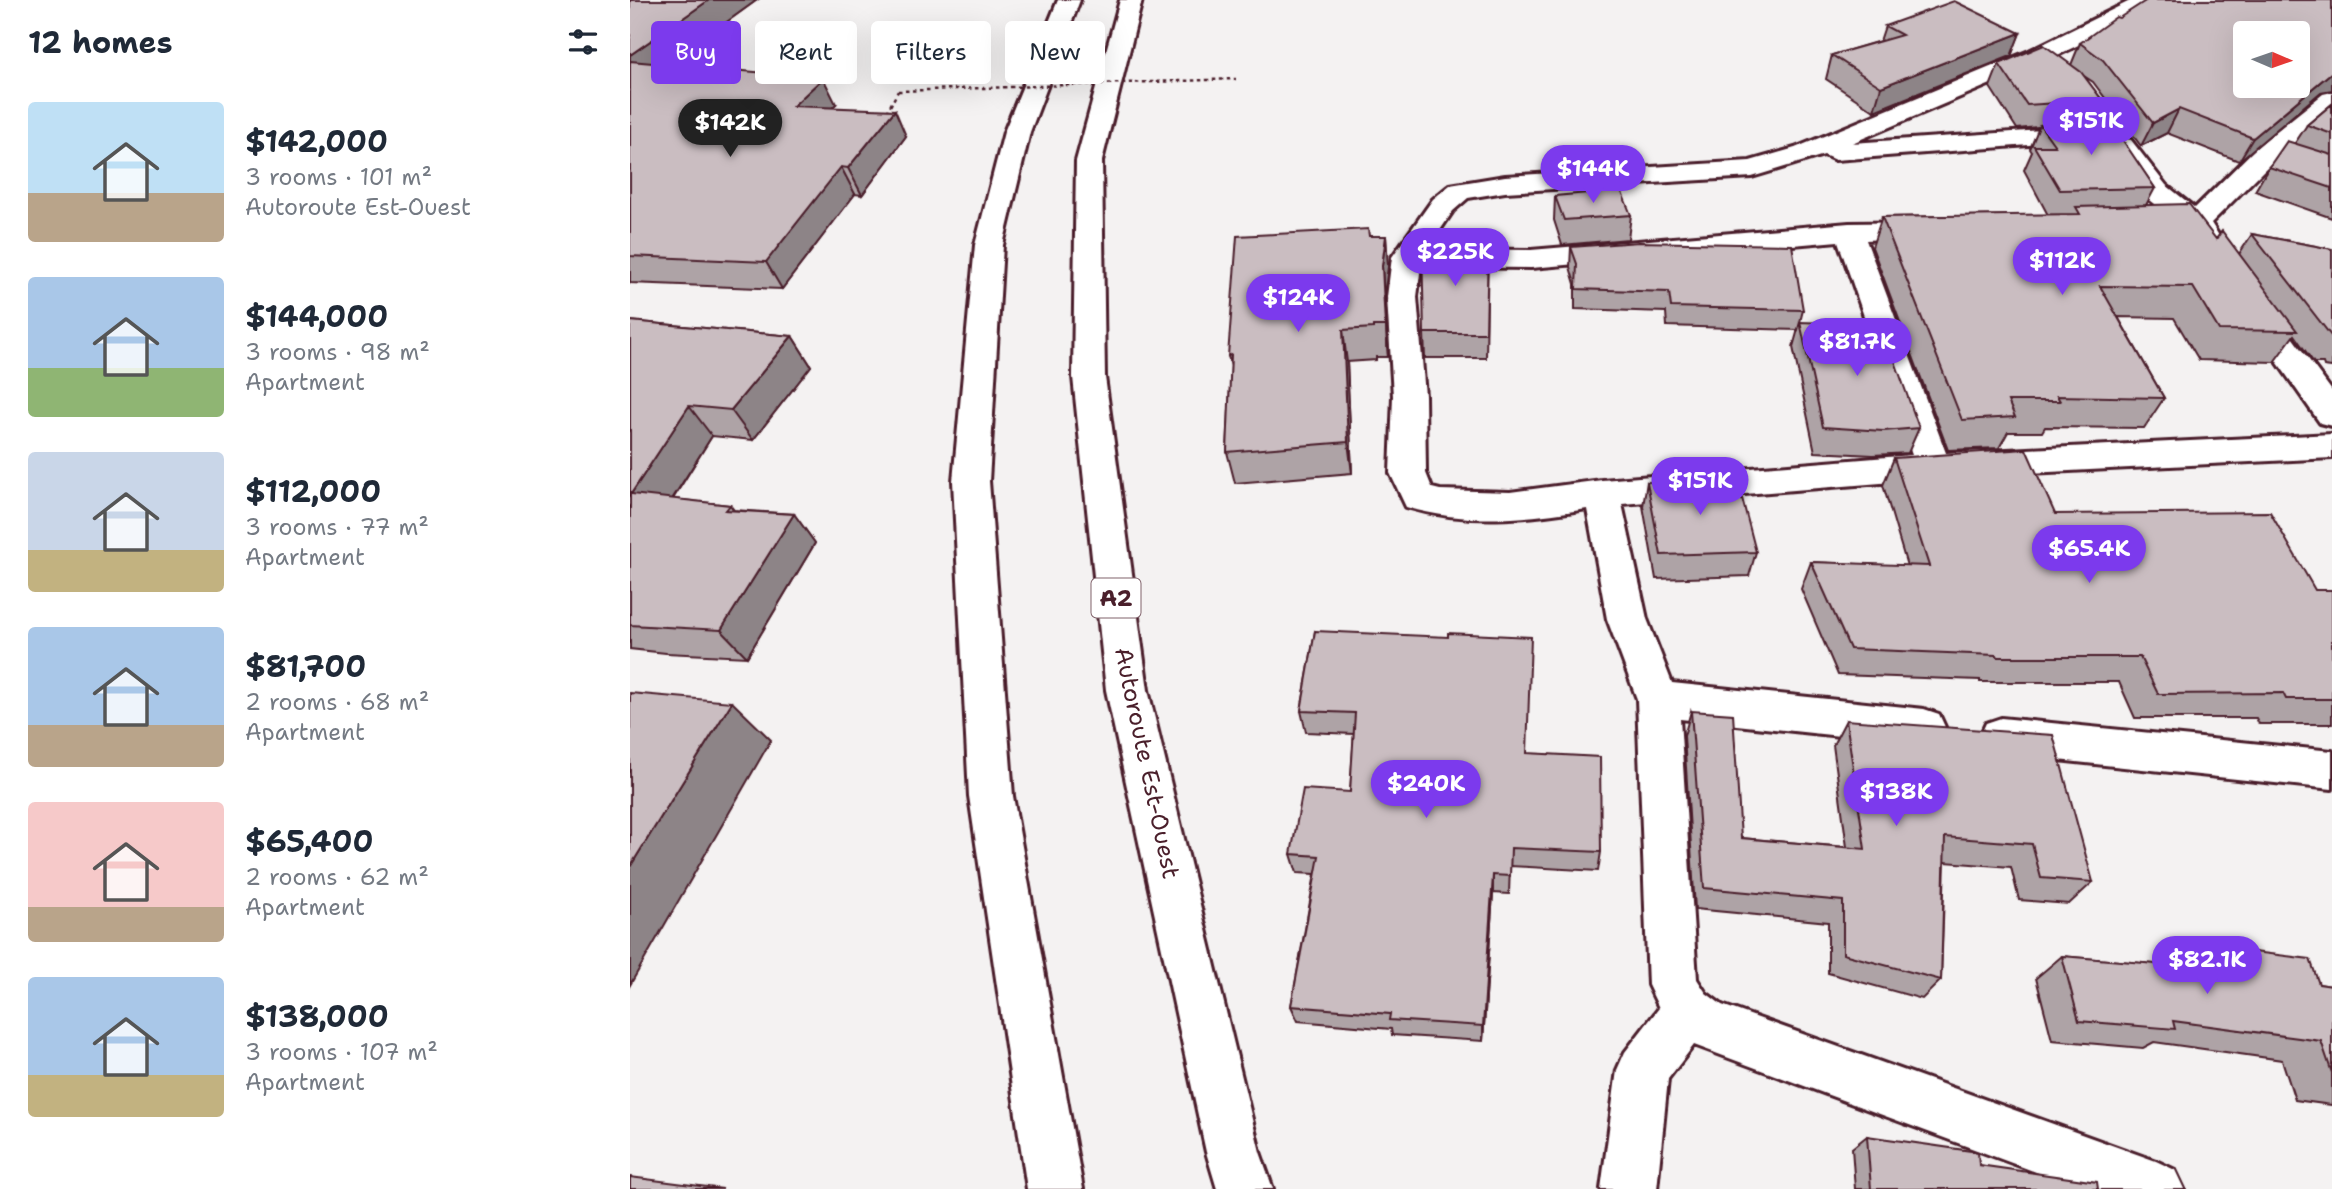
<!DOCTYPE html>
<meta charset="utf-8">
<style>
body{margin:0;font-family:"Shantell Sans",sans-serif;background:#f2f2f3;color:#1f2937;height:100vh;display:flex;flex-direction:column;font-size:26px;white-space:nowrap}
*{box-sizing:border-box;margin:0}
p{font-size:23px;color:#747a83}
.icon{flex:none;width:38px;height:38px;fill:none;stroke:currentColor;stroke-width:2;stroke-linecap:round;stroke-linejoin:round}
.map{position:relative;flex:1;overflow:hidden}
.side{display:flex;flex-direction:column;background:#fff;width:630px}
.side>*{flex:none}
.banner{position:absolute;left:21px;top:21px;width:665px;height:63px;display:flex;gap:14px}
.needle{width:46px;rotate:92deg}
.fabs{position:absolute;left:1603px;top:21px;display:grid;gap:14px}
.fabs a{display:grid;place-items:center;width:77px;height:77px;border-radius:7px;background:#fff;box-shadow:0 7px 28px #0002;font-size:35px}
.price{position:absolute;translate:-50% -60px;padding:0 16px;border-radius:24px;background:#7c3aed;color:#fff;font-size:23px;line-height:46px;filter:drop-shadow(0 2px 4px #0008)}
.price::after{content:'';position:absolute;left:50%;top:42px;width:21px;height:16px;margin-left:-10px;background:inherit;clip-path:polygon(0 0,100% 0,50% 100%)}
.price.active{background:#222;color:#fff}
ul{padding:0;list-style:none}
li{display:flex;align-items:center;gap:21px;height:175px;padding:0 28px}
li span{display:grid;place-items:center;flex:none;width:196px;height:140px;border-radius:7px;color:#555}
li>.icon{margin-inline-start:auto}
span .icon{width:84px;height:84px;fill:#fffc;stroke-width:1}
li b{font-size:30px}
h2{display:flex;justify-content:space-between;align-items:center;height:84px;padding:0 28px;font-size:30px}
.chip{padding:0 24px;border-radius:7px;background:#fff;box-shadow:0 7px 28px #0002;font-size:24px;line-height:63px}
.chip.active{background:#7c3aed;color:#fff}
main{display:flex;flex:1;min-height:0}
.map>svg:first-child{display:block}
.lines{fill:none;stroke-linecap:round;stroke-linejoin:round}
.minor-casing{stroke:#4a1f2b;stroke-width:6}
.highway-casing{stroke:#4a1f2b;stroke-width:6}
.path{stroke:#4a1f2b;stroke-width:2.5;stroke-dasharray:3.5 3.5;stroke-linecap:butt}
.minor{fill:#fff;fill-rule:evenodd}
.highway{fill:#fff;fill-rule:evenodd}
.path-bridge{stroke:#4a1f2b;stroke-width:2.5;stroke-dasharray:3.5 3.5;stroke-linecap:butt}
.wall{fill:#aea3a6;stroke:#4a1f2b;stroke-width:2}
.shaded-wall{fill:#8d8487;stroke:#4a1f2b;stroke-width:2}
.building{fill:#cabdc1;stroke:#4a1f2b;stroke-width:2;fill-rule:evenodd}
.labels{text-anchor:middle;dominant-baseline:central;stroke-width:5;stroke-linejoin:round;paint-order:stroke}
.shield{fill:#fff;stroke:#80626b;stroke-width:2}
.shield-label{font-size:23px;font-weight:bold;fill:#4a1f2b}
.street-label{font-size:24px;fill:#4a1f2b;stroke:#fff}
</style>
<main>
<section class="side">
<h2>12 homes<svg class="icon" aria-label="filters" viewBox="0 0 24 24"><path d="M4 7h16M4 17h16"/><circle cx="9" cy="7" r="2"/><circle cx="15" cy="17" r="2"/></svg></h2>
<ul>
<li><span style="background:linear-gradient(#bfe0f5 65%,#b9a48a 0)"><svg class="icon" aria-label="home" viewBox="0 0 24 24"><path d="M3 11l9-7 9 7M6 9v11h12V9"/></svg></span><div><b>$142,000</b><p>3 rooms · 101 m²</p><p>Autoroute Est-Ouest</p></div></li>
<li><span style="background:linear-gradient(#a9c7e8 65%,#8fb573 0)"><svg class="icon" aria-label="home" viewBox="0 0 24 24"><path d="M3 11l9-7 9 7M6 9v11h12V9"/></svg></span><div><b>$144,000</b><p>3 rooms · 98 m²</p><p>Apartment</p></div></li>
<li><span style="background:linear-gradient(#c9d6e8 70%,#c2b280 0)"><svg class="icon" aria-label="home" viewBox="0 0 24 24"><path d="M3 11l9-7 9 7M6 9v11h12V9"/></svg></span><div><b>$112,000</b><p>3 rooms · 77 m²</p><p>Apartment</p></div></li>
<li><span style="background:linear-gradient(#a9c7e8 70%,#b9a48a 0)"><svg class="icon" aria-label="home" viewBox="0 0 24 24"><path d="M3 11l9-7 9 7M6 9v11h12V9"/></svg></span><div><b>$81,700</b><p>2 rooms · 68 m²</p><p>Apartment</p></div></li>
<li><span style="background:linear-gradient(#f6c9c9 75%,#b9a48a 0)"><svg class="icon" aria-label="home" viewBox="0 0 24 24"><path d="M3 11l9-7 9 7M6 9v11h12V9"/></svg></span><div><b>$65,400</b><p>2 rooms · 62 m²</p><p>Apartment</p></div></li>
<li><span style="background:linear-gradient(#a9c7e8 70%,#c2b280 0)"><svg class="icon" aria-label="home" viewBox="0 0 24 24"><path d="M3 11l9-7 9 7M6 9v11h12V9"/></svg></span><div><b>$138,000</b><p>3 rooms · 107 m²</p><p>Apartment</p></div></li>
</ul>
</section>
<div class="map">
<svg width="1702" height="1189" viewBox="0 0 1702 1189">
<rect width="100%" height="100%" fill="#f4f2f2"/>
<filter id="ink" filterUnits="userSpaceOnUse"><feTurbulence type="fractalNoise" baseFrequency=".0143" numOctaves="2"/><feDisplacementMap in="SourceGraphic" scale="14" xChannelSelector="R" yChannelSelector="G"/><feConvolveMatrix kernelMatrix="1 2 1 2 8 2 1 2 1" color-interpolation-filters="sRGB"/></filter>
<g filter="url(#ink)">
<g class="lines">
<g class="minor-casing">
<path id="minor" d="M 1502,0 L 1528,0 L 1505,18 L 1415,61 L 1222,143 L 1456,127 L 1465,130 L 1469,135 L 1465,140 L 1205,160 L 1194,155 L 1122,177 L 875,192 L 838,198 L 823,211 L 792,257 L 787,297 L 795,396 L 796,473 L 802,488 L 810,490 L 880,492 L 972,480 L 1282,455 L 1208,241 L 901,268 L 806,267 L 796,264 L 791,258 L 796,252 L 806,249 L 901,250 L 1219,223 L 1298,222 L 1308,224 L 1312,230 L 1308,236 L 1236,240 L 1316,453 L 1702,434 L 1702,458 L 1337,476 L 992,504 L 1017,619 L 1042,683 L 1294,709 L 1309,714 L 1315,727 L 1309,740 L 1294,745 L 1050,719 L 1067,979 L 1076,993 L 1092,1005 L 1526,1161 L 1545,1170 L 1554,1189 L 1452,1189 L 1064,1045 L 1038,1079 L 1027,1189 L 971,1189 L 987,1070 L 995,1052 L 1029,1008 L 1018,985 L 1007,699 L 977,619 L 957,509 C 897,519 836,525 776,507 L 760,473 L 763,396 L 757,297 L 762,257 L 803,199 L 820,185 L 875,176 L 1120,161 L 1165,148 L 1399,51 Z
M 1702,92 L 1702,111 L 1647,157 L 1581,223 L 1604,260 L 1599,266 L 1589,269 L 1579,266 L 1555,227 L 1516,197 L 1479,146 L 1483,140 L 1492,138 L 1501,140 L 1536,185 L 1565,208 L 1629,145 L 1693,94 Z
M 1623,297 L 1634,299 L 1702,391 L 1702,426 L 1690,423 L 1608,306 L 1612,299 Z
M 1371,718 L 1702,751 L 1702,789 L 1371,754 L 1356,749 L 1350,736 L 1356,723 Z"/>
</g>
<g class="highway-casing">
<path id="highway" d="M 428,0 L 450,0 L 400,132 L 373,245 L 359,481 L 383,796 L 453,1189 L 397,1189 L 339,796 L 323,481 L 345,245 L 374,132 Z
M 490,0 L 512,0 L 472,161 L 475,377 L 518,690 L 630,1152 L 643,1189 L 587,1189 L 576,1152 L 476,690 L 443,377 L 446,161 Z"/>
</g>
<path class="path" d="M 257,112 L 268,91"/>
<use href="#minor" class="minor"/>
<use href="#highway" class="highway"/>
<path class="path-bridge" d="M 268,91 L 606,79"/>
</g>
<path class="wall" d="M 0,0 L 127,0 L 38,64 L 206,104 L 202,107 L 276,136 L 232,195 L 225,194 L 152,289 L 0,283 Z
M 1255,26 L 1390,33 L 1381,56 L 1244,111 L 1196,79 L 1202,55 L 1250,41 Z
M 1450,43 L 1691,92 L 1609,161 L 1537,133 L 1511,146 L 1463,82 L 1454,76 L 1472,100 L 1462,122 L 1494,143 L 1525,188 L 1516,205 L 1586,239 L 1609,254 L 1622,234 L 1702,249 L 1702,367 L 1694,366 L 1693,363 L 1684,363 L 1664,335 L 1644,362 L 1569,360 L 1544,318 L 1488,317 L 1534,398 L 1514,428 L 1415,427 L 1412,432 L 1378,432 L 1369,448 L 1318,450 L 1242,247 L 1252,217 L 1418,215 L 1394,170 L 1402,152 L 1400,149 L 1409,127 L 1387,129 L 1360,87 L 1369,64 L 1441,65 Z
M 1702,104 L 1702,218 L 1625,191 L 1639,167 L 1665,143 L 1677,125 Z
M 925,196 L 1001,215 L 998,239 L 932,245 L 924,220 Z
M 739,236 L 756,236 L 758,267 L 754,297 L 758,357 L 746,357 L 746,360 L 717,362 L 722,473 L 605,483 L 597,452 L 601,366 L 598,356 Z
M 858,245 L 856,358 L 795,358 L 794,333 Z
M 941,247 L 1173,310 L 1168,330 L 1037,326 L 1036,312 L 945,309 L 945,284 L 940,267 Z
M 0,321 L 162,336 L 181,366 L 123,440 L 82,436 L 43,499 L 100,505 L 104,510 L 164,514 L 185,543 L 117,657 L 36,653 L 0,649 Z
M 1170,322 L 1289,428 L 1278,453 L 1243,455 L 1185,452 L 1163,347 Z
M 1264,458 L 1425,514 L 1685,590 L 1702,590 L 1702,724 L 1629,724 L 1626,718 L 1505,718 L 1489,682 L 1350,682 L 1350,680 L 1208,675 L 1171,589 L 1181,562 L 1277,566 L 1253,485 Z
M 1017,482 L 1126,552 L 1119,576 L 1026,579 L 1013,506 Z
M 685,631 L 897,753 L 971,852 L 968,871 L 880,866 L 879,894 L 863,893 L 853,1041 L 762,1035 L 761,1029 L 668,1021 L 661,1006 L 685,874 L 667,873 L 661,854 L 720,792 L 724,734 L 676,732 L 671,711 Z
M 1061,711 L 1111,838 L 1217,847 L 1203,745 L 1216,720 L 1463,882 L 1439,904 L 1389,900 L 1381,867 L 1315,862 L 1311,980 L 1292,999 L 1198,973 L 1198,922 L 1065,909 L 1054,736 Z
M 1600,949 L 1689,984 L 1702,986 L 1702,1105 L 1665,1100 L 1652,1060 L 1524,1042 L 1513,1048 L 1422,1040 L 1406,978 L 1432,956 L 1571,968 Z
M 1237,1136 L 1349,1165 L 1468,1189 L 1225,1189 L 1222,1148 Z"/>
<path class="shaded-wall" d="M 79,0 L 127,0 L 8,86 L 0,73 L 0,55 Z
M 1390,33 L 1381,56 L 1244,111 L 1251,87 Z
M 1702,72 L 1702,90 L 1691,92 L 1609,161 L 1623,138 Z
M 193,78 L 206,104 L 177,132 L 163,106 Z
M 1549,109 L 1537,133 L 1511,146 L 1523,123 Z
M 265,110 L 276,136 L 232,195 L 218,168 Z
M 211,167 L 225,194 L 152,289 L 136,262 Z
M 756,236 L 758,267 L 754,297 L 758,357 L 752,266 Z
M 713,330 L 717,362 L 722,473 L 718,442 Z
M 162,336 L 181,366 L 123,440 L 101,410 Z
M 59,406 L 82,436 L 27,523 L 1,494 Z
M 164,514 L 185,543 L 117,657 L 91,630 Z
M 102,702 L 141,740 L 0,985 L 0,867 Z
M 863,875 L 863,893 L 853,1041 L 853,1026 Z"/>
<path class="building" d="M 0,0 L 79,0 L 0,55 Z
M 1517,0 L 1702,0 L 1702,72 L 1623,138 L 1549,109 L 1523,123 L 1473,60 L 1450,43 L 1486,17 L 1489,18 ZM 1615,33 L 1668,33 L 1668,86 L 1615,86 Z
M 1324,1 L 1390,33 L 1251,87 L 1202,55 L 1272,35 L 1255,26 Z
M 1414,45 L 1451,72 L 1472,100 L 1397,105 L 1369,64 Z
M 0,61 L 193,78 L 163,106 L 265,110 L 218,168 L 211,167 L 136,262 L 0,256 Z
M 1702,104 L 1702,134 L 1677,125 Z
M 1487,120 L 1498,135 L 1492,139 L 1525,188 L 1430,190 L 1404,146 L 1425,146 L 1410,125 Z
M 1657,141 L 1702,155 L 1702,188 L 1639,167 Z
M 991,190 L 1001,215 L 934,220 L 925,196 Z
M 1559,204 L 1586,239 L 1592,231 L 1667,331 L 1589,330 L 1563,287 L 1470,286 L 1534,398 L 1427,396 L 1430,401 L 1378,401 L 1385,417 L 1332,420 L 1252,217 L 1450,214 L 1446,207 Z
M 738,229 L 739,236 L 756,236 L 752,266 L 755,326 L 743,326 L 743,328 L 713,330 L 718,442 L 597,452 L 601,355 L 598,356 L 607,236 Z
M 1622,234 L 1702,249 L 1702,337 Z
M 1009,242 L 1162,245 L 1173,310 L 1041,307 L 1039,292 L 946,289 L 947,264 L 941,247 Z
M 792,244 L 858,245 L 856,333 L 794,333 Z
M 0,321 L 162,336 L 101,410 L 59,406 L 1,494 L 100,505 L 96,510 L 164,514 L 91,630 L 0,625 Z
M 1170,322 L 1252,325 L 1289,428 L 1253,431 L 1193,427 Z
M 1396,449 L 1425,514 L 1640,512 L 1685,590 L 1702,590 L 1702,699 L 1656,699 L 1653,693 L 1528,694 L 1510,657 L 1367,657 L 1366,655 L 1220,649 L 1181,562 L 1299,566 L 1264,458 Z
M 1107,479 L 1126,552 L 1031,555 L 1017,482 Z
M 685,631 L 818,637 L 818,633 L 901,637 L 897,753 L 970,757 L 971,852 L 881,848 L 880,876 L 863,875 L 853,1026 L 759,1020 L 760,1014 L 661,1006 L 689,856 L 661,854 L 673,789 L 720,792 L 725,713 L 671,711 Z
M 0,693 L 102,702 L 0,867 Z
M 1061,711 L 1103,714 L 1111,838 L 1235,849 L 1216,720 L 1423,735 L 1463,882 L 1411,878 L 1402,844 L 1315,837 L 1311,980 L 1213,954 L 1213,901 L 1074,888 Z
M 1600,949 L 1680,959 L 1689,984 L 1702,986 L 1702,1073 L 1691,1041 L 1543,1021 L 1545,1029 L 1449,1021 L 1432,956 L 1607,971 Z
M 1237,1136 L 1348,1152 L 1349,1165 L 1467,1182 L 1468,1189 L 1241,1189 Z
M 0,1177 L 93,1189 L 0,1189 Z"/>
</g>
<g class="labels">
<rect class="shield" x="461.5" y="578.5" width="49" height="39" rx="5"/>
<g class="shield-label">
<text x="486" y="598">A2</text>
</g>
<g class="street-label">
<text transform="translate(517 763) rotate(78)">Autoroute Est-Ouest</text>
</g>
</g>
</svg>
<div class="fabs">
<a><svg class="needle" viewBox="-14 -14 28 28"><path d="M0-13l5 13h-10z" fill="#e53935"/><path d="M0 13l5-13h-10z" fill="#747a83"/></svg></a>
</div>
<b class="price" style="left:1461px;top:157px">$151K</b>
<b class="price active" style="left:100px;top:159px">$142K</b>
<b class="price" style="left:963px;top:205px">$144K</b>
<b class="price" style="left:825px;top:288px">$225K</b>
<b class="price" style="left:1432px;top:297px">$112K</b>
<b class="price" style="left:668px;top:334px">$124K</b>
<b class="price" style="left:1227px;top:378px">$81.7K</b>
<b class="price" style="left:1070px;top:517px">$151K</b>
<b class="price" style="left:1459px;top:585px">$65.4K</b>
<b class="price" style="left:796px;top:820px">$240K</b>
<b class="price" style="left:1266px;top:828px">$138K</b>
<b class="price" style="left:1577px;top:996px">$82.1K</b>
<div class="banner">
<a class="chip active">Buy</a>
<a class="chip">Rent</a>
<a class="chip">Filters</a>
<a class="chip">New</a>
</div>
</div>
</main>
